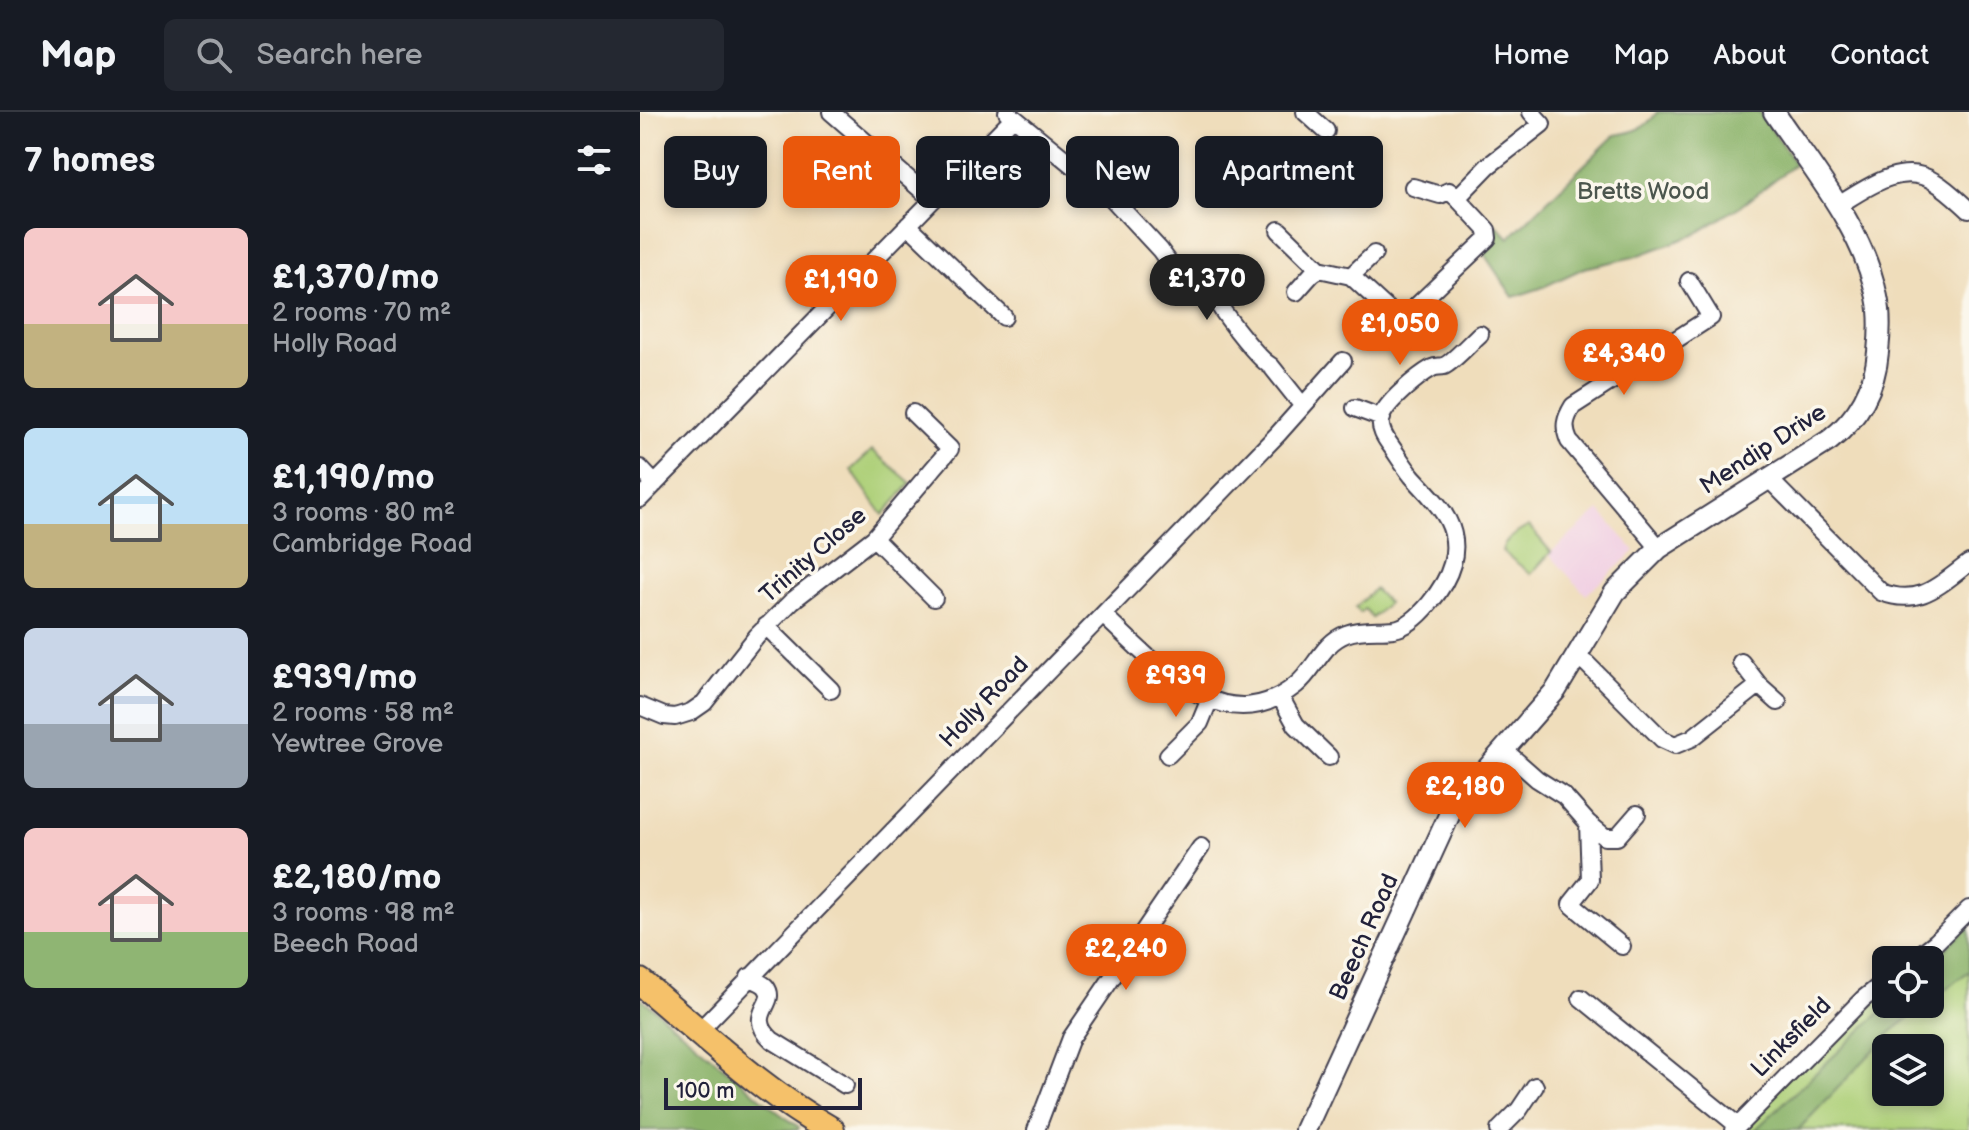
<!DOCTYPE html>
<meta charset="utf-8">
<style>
body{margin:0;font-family:"Balsamiq Sans",sans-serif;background:#242831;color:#f1f3f6;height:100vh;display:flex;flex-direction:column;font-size:30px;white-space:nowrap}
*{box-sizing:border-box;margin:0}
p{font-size:26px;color:#9ea1a6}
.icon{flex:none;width:44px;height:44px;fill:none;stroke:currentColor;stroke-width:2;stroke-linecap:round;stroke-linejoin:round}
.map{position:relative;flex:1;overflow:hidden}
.drawer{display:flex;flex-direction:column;background:#171b24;width:640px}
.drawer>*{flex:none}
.hud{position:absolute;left:24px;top:24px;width:760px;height:72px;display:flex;gap:16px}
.buttons{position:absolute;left:1232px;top:834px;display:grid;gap:16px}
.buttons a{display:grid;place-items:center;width:72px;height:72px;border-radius:12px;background:#171b24;box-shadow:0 4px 12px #0003;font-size:40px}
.scale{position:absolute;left:24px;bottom:20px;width:198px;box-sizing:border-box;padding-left:8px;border:4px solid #22223b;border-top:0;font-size:22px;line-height:28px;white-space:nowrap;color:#22223b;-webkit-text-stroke:6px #fbf7ec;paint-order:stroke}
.price{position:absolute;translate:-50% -68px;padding:0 18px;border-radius:28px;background:#ea580c;color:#fff;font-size:26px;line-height:52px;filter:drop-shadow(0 2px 4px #0008)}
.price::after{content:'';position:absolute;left:50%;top:48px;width:24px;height:18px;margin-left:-12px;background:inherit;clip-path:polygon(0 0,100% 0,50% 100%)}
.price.active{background:#222;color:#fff}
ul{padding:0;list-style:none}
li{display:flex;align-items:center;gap:24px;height:200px;padding:0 24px}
li span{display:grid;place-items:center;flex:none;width:224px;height:160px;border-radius:12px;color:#555}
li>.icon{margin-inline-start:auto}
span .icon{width:96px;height:96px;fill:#fffc;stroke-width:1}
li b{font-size:34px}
h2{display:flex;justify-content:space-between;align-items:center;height:96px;padding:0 24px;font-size:34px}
.chip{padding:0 28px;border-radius:12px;background:#171b24;box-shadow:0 4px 12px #0003;font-size:28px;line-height:72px}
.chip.active{background:#ea580c;color:#fff}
header{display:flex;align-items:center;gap:48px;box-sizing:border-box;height:112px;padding:0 40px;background:#171b24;border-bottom:2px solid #363941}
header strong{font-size:38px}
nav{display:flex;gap:44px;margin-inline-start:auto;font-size:28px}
.search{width:560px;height:72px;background:#242831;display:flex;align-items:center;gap:20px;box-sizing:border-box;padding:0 28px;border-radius:12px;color:#9ea1a6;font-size:30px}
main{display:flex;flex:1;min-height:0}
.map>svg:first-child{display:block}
.built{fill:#f1d0e3}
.green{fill:#aed079;stroke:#68795a;stroke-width:2;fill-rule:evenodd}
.forest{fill:#8ab269;stroke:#566a52;stroke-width:2}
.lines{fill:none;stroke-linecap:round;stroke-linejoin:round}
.minor-casing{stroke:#413e4e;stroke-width:20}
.tertiary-casing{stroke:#413e4e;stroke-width:24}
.primary-casing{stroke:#413e4e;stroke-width:30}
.minor{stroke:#fff;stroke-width:16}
.tertiary{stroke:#fff;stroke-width:20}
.primary{stroke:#f5c16b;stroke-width:26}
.labels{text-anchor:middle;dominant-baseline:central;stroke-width:7;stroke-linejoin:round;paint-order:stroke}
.park-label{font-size:24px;fill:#4c564e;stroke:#fbf7ec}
.street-label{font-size:24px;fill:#22223b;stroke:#fbf7ec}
</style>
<header>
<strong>Map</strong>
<div class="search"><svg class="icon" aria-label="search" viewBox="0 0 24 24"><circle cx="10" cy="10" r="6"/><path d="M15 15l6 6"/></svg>Search here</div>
<nav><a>Home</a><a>Map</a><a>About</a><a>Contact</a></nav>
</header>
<main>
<section class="drawer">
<h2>7 homes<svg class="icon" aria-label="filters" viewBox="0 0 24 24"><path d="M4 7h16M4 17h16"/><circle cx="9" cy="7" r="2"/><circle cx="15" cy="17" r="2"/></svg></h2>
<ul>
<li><span style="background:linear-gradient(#f6c9c9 60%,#c2b280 0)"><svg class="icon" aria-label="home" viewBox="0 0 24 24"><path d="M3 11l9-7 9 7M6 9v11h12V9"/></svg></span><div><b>£1,370/mo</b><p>2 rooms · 70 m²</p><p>Holly Road</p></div></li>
<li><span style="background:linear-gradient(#bfe0f5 60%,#c2b280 0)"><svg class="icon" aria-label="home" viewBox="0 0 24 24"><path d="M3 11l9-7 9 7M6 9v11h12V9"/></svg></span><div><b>£1,190/mo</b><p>3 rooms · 80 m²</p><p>Cambridge Road</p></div></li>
<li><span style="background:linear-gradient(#c9d6e8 60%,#9aa5b1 0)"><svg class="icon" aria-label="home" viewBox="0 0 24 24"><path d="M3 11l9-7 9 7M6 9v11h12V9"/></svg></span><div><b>£939/mo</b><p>2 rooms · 58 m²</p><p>Yewtree Grove</p></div></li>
<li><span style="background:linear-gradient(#f6c9c9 65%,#8fb573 0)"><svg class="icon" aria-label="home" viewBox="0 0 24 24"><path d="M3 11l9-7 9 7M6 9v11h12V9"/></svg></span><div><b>£2,180/mo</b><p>3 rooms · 98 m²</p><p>Beech Road</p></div></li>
</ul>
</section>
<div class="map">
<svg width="1329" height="1018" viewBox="0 0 1329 1018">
<rect width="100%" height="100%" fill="#fbf7ec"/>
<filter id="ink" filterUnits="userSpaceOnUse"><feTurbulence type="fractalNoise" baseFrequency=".0125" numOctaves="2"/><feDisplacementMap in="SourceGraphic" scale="16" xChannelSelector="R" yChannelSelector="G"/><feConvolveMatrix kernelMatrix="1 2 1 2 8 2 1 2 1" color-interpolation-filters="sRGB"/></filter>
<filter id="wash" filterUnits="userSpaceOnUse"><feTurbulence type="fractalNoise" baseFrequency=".006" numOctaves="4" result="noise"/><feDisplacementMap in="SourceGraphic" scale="32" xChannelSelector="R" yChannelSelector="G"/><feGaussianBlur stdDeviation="1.8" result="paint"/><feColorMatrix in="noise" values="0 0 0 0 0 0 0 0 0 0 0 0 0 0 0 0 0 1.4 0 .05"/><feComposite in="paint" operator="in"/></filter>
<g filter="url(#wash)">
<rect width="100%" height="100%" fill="#efddbb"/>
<path class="built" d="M 959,398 L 995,439 L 946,483 L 909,442 Z"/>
<path class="green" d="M 232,338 L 271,371 L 243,403 L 211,358 Z
M 889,414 L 911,440 L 891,462 L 862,439 C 865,427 878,420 889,414 Z
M 734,477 L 748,491 L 732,506 L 725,497 L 720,501 L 715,496 Z
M 1329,797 L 1329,1018 L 1094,1018 L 1246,869 L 1246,892 L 1290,892 L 1290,848 L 1273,848 ZM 1246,936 L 1290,936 L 1290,980 L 1246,980 Z"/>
<path class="forest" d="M 1017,0 L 1120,0 L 1155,52 L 1102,93 L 1054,123 L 994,145 L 944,156 L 901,176 L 873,185 L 844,142 L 855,128 L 854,115 L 857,113 L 869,126 L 975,23 C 994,20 1006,17 1017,0 Z
M 1329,814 L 1329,859 L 1290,889 L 1290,853 Z
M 0,885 L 139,1001 L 159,1015 L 158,1018 L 0,1018 Z
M 1249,892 L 1287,892 L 1251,920 L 1158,1018 L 1115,1018 Z"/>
</g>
<g filter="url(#ink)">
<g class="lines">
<g class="minor-casing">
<path id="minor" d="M 191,0 L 293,88
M 367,0 L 469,83 L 520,138 L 546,174
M 665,0 L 686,19
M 773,75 L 800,83 L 809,79 L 817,86
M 1197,94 C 1225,77 1262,48 1295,70 C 1307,77 1318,88 1329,98
M 268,113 L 364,205
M 639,118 L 679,157
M 711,164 L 734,142
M 576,173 C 576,180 576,187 579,193 C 587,206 619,248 631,254 L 662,293
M 656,180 L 672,162 L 679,157 L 711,164 L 758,207 L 767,203 L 848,126 L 847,118 L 817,86 L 848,54 L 902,12 L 891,0
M 715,296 L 742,306
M 0,356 L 15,372
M 1129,367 L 1241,480 C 1280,495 1299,473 1329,451
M 0,387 L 373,6
M 234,426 L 294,486
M 1019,436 L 929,329 C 923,315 925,307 933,294 L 1071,205 L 1049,169
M 463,503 C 515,550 582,633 656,573 C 675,558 682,531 706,522 C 722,516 738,519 754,517 C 778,513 806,474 812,452 C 823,412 795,390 772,364 C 764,354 758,344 751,334 C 745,326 739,317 741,306 C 745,291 778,264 792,256 C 796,254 800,255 804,254 C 813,250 831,230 840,222
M 126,514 L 191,578
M 936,545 L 947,552 L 1022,627 L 1035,633 L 1052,626 L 1119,573 L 1138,590
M 1101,550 L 1119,573
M 640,584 L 656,613 L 689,645
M 0,594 L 24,604 L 35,605 L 51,600 L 64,591 L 117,524 L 152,489 L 234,426 L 310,337 L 273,301
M 863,637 L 897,667 L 924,684 L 948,711 L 950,768 L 931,792 L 982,834
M 528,643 L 560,611 L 569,589
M 948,711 L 965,725 L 977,725 L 997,702
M 1273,848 L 1296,830 L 1329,797
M 109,865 C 114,868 123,871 126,875 C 139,892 104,902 132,928 L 205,973
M 941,886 L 1097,1013
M 59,919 L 638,322 L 703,249
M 396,1018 L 431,926 L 561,735
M 859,1018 L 879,998 L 895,974
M 1094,1018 L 1223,887 L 1246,869"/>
</g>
<g class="tertiary-casing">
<path id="tertiary" d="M 665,1018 L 812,697 L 916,578 L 975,480 L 1019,436 L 1190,328 C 1218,306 1235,276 1238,240 C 1240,222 1241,203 1237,185 C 1223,116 1172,57 1134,0"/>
</g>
<g class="primary-casing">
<path id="primary" d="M 0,870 C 62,921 121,979 191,1018"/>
</g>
<use href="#minor" class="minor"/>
<use href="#tertiary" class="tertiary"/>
<use href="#primary" class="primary"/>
</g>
</g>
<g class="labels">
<g class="park-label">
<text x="1003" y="79">Bretts Wood</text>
</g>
<g class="street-label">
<text transform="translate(1123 337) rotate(-33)">Mendip Drive</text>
<text transform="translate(173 443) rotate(-41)">Trinity Close</text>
<text transform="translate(344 590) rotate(-46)">Holly Road</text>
<text transform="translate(724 825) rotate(-66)">Beech Road</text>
<text transform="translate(1151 925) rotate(-45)">Linksfield</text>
</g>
</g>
</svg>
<div class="buttons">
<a><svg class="icon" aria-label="locate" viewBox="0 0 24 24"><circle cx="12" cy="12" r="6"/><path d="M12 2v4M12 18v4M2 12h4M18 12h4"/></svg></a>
<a><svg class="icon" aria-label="layers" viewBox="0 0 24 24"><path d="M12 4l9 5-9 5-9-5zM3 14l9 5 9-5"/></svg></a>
</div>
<div class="scale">100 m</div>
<b class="price active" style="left:567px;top:210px">£1,370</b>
<b class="price" style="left:201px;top:211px">£1,190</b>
<b class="price" style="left:760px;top:255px">£1,050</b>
<b class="price" style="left:984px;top:285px">£4,340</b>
<b class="price" style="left:536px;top:607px">£939</b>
<b class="price" style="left:825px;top:718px">£2,180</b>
<b class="price" style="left:486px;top:880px">£2,240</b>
<div class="hud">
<a class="chip">Buy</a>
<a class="chip active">Rent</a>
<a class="chip">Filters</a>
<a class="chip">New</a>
<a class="chip">Apartment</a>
</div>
</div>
</main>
